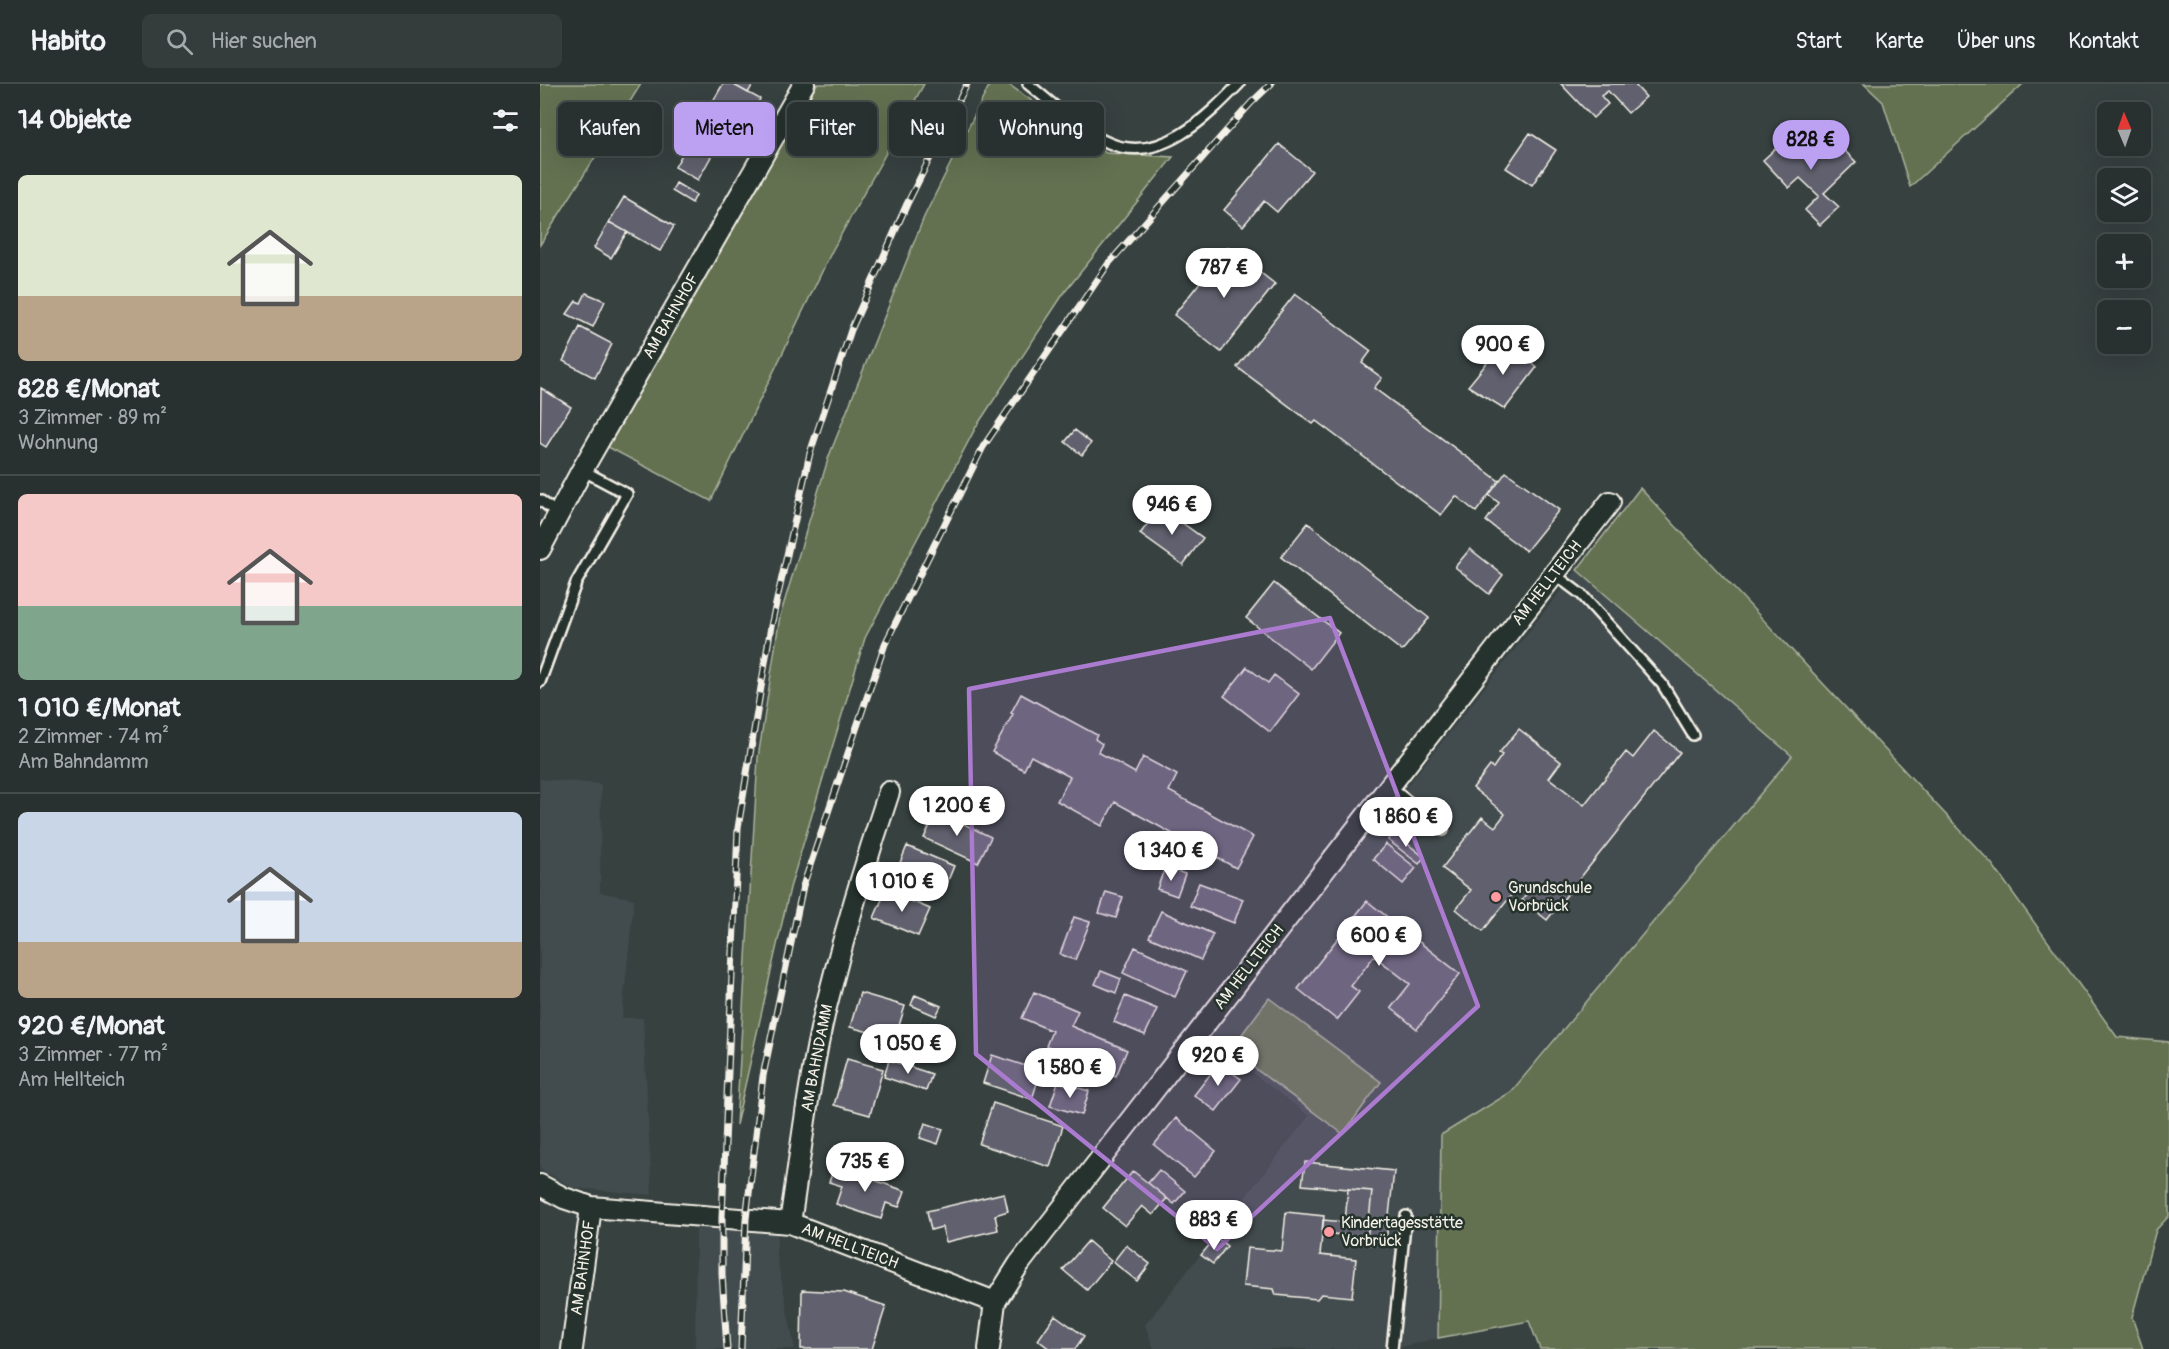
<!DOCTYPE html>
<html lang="de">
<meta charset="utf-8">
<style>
body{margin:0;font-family:Pangolin,sans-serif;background:#353d3c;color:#f1f3f6;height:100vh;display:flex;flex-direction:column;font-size:22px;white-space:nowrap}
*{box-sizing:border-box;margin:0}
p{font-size:20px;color:#a5a9ab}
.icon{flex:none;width:33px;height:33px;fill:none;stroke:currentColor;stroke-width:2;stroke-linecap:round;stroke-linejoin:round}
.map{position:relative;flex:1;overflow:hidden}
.details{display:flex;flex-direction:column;background:#293130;width:540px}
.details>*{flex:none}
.banner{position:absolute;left:18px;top:18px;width:570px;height:54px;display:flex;gap:12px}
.needle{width:39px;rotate:358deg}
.controls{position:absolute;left:1557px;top:18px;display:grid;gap:12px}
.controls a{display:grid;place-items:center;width:54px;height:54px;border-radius:9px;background:#293130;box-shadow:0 6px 24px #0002,0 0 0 2px #454c4c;font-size:30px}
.price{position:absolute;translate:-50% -51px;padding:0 14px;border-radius:21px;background:#fff;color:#222;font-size:20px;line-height:39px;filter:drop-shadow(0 2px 3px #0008)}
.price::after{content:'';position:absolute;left:50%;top:36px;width:18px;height:14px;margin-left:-9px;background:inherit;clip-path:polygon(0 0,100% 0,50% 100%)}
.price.active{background:#bca0f2;color:#111}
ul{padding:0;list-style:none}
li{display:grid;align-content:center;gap:12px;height:318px;padding:0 18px}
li+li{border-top:2px solid #454c4c}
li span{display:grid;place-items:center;height:186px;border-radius:9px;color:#555}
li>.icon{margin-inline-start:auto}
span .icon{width:108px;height:108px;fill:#fffc;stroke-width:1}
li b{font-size:26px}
h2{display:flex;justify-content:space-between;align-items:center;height:72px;padding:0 18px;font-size:26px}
.pill{padding:0 21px;border-radius:9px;background:#293130;box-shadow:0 6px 24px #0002,0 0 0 2px #454c4c;font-size:21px;line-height:54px}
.pill.active{background:#bca0f2;color:#111}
header{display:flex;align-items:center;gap:36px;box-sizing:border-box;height:84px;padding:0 30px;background:#293130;border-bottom:2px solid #454c4c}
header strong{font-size:28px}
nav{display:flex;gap:33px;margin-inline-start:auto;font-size:21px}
.search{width:420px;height:54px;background:#353d3c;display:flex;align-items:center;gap:15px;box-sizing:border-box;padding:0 21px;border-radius:9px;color:#a5a9ab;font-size:22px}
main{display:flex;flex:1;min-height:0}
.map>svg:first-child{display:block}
.built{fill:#434b4e}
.green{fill:#647151;stroke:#acb19c;stroke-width:1.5}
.building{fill:#60616e;stroke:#f4f1e8;stroke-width:1.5}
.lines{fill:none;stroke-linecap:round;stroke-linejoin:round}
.service-casing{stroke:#f4f1e8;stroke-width:14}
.minor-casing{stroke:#f4f1e8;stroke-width:24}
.service{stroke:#26332d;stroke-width:9}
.minor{stroke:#26332d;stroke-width:20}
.rail-casing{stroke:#f4f1e8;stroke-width:7}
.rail{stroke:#26332d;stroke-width:4.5;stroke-dasharray:14;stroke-linecap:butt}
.marked{fill:#ab7bcf;fill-opacity:0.2;stroke:#ab7bcf;stroke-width:4.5;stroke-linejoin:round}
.poi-dot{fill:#ff9aa2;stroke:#26332d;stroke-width:2}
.labels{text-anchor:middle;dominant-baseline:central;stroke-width:5;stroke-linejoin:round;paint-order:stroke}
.street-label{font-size:16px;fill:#f4f1e8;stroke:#26332d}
.poi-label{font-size:16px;fill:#f4f1e8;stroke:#26332d;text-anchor:start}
</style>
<header>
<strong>Habito</strong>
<div class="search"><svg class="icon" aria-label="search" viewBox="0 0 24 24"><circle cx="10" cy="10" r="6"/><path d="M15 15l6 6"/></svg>Hier suchen</div>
<nav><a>Start</a><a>Karte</a><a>Über uns</a><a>Kontakt</a></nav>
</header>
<main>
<section class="details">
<h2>14 Objekte<svg class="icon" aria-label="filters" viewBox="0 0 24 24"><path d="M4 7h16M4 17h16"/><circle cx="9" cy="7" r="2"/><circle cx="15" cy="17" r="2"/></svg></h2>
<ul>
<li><span style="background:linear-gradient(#dfe7d0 65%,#b9a48a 0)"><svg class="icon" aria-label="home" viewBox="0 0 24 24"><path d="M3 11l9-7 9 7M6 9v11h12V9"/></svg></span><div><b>828 €/Monat</b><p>3 Zimmer · 89 m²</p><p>Wohnung</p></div></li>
<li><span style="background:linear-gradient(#f6c9c9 60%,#7fa58c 0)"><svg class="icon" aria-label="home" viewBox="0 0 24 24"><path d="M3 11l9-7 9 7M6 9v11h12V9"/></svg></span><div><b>1 010 €/Monat</b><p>2 Zimmer · 74 m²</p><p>Am Bahndamm</p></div></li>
<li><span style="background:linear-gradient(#c9d6e8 70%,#b9a48a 0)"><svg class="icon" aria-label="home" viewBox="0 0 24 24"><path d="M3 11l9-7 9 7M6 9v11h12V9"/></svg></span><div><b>920 €/Monat</b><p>3 Zimmer · 77 m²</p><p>Am Hellteich</p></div></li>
</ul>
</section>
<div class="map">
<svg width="1629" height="1265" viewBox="0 0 1629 1265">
<rect width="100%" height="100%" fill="#374140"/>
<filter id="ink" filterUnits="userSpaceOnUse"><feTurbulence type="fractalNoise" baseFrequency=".0167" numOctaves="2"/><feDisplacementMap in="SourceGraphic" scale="12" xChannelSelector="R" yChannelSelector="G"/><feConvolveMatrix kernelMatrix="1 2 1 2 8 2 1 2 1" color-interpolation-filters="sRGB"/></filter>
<g filter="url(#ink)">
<path class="built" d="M 1037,486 L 1252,671 L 970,1008 L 901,1051 L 898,1254 L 853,1265 L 614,1265 L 605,1241 L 769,1032 L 668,955 Z
M 0,695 L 61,700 L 60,808 L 94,815 L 82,934 L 103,934 L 112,1111 L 34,1104 L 0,1085 Z
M 156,1144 L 238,1147 L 236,1168 L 255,1265 L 155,1265 Z"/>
<path class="green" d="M 0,0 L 101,0 L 0,161 Z
M 277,0 L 384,0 L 292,167 L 171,417 L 64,361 L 177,164 Z
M 450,0 L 468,0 L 566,69 L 633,73 L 524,209 L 436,343 L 325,554 L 250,804 L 196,1041 L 218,674 L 240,532 L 289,372 L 384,133 Z
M 1324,0 L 1483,0 L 1370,103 L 1343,18 Z
M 1100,404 L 1452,780 L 1577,953 L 1629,958 L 1629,1132 L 1616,1146 L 1592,1233 L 1603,1265 L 1000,1265 L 989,1237 L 898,1254 L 901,1051 L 971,1008 L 1252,672 L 1037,486 Z
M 729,914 L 841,998 L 803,1050 L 690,966 Z"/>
<path class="building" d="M 183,0 L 192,0 L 220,15 L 204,44 L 169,24 Z
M 192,0 L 213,0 L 208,9 Z
M 1021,0 L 1094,0 L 1106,13 L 1088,29 L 1068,7 L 1061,12 L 1068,20 L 1053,34 Z
M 1254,48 L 1275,71 L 1292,54 L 1316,78 L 1284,109 L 1299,123 L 1280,141 L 1265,126 L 1279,112 L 1260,94 L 1249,104 L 1223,76 Z
M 990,49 L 1016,66 L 992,101 L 966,84 Z
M 150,56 L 173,69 L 158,96 L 135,83 Z
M 739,60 L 772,87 L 737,128 L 724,117 L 703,142 L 684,126 Z
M 136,99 L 156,111 L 152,119 L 132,107 Z
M 84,113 L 134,142 L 120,167 L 69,138 Z
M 69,138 L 87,148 L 71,174 L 54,164 Z
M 688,163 L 735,200 L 681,268 L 634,231 Z
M 46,209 L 65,217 L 53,243 L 27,230 L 36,217 L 41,219 Z
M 755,210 L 831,267 L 822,279 L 842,294 L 834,304 L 959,397 L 936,428 L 916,412 L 901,431 L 776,337 L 773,340 L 697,283 Z
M 40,243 L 72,260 L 55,294 L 23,277 Z
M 964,258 L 997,283 L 965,325 L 928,302 Z
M 1,304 L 31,323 L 6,363 L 0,359 Z
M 535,346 L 551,359 L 542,371 L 525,358 Z
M 966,388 L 1019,426 L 986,467 L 946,437 L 959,419 L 949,411 Z
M 620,423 L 663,454 L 643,481 L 600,450 Z
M 768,439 L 889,534 L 862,567 L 741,473 Z
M 930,465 L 963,491 L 949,510 L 915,483 Z
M 734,499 L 799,549 L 771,585 L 706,534 Z
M 707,583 L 728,599 L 734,591 L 759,610 L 730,648 L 684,612 Z
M 481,610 L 557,651 L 555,655 L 562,660 L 558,668 L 595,689 L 603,673 L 637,691 L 629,707 L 713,753 L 696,784 L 663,766 L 658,776 L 639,765 L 644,756 L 575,718 L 562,742 L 517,717 L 530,693 L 491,672 L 484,686 L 452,668 L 473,630 L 471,629 Z
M 979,645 L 1021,678 L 1009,694 L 1044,721 L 1086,668 L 1093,674 L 1114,647 L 1140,668 L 1007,836 L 982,816 L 987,810 L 978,803 L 943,847 L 916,825 L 931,806 L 902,784 L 942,733 L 955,743 L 965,730 L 933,704 L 950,682 L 953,684 L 962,671 L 959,669 Z
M 397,727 L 451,753 L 438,779 L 384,754 Z
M 854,749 L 884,773 L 879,780 L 848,756 Z
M 846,760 L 876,784 L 863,800 L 833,775 Z
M 367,762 L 414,782 L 402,811 L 355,791 Z
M 625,783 L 645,790 L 637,812 L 617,805 Z
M 659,799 L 703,815 L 694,839 L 650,822 Z
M 346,806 L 390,825 L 378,852 L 334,834 Z
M 566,808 L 583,813 L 576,834 L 559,829 Z
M 827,817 L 920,890 L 877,945 L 851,924 L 870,900 L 834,872 L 811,902 L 819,908 L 797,936 L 758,905 Z
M 621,827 L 673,850 L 661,876 L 609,853 Z
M 534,833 L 550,838 L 535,876 L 520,870 Z
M 595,863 L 647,887 L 635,913 L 583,889 Z
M 561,887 L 581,895 L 576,909 L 555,900 Z
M 494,908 L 538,927 L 531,942 L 587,966 L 576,992 L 506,962 L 512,947 L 482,934 Z
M 320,909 L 365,922 L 355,955 L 310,943 Z
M 375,911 L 401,922 L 396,932 L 371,921 Z
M 585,912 L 617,925 L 605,951 L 574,938 Z
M 452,971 L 501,987 L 492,1015 L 443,999 Z
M 307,975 L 343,985 L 330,1031 L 294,1021 Z
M 349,976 L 392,990 L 386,1007 L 344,993 Z
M 679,979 L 701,995 L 676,1027 L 654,1011 Z
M 518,998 L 549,1007 L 542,1031 L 510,1022 Z
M 453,1019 L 523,1042 L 510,1083 L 439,1060 Z
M 636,1034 L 676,1067 L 654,1093 L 614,1061 Z
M 385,1039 L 403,1045 L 398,1060 L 380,1054 Z
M 765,1078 L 854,1087 L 846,1158 L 827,1156 L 832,1107 L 762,1101 Z
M 295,1082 L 365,1107 L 359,1123 L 346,1119 L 341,1135 L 296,1120 L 302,1102 L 289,1098 Z
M 619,1086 L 645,1107 L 634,1120 L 608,1099 Z
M 593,1087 L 627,1114 L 613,1131 L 602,1122 L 585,1142 L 563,1124 Z
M 808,1105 L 832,1107 L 827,1156 L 835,1157 L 835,1161 L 812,1158 L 813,1152 L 782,1149 L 783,1136 L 805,1138 Z
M 464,1109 L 468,1127 L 455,1131 L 458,1146 L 406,1158 L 402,1143 L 391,1146 L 387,1127 Z
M 746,1128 L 784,1132 L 780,1171 L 816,1175 L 812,1213 L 781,1210 L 777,1215 L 736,1211 L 734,1205 L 703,1202 L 707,1164 L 742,1167 Z
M 676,1153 L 687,1162 L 673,1180 L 661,1171 Z
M 548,1157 L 571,1177 L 547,1206 L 523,1186 Z
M 586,1161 L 610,1180 L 597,1197 L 573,1178 Z
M 262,1206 L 304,1208 L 346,1222 L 332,1265 L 261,1265 Z
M 515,1231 L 544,1252 L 535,1265 L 510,1265 L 498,1256 Z"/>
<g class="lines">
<g class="service-casing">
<path id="service" d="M 488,0 C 512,19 541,47 569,59 C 620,81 667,33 699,0
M 0,416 L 18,430
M 1014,490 L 1042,511 L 1122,600 L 1153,651
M 0,598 L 36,499 L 87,410 L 42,386
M 849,702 L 903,746
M 852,1265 L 866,1132"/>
</g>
<g class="minor-casing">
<path id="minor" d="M 0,465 L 42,386 L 264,0
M 0,1101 L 24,1114 L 51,1123 L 250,1139 L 455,1218
M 250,1139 C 261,1067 269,994 286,923 C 304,850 325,779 349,708
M 32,1265 L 51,1123
M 449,1265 L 455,1218 L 479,1180 L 1070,418"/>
</g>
<use href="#service" class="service"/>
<use href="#minor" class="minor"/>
<g class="rail-casing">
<path id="rail" d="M 187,1265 L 182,1190 L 182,1134 L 198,744 L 231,542 L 270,369 L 311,246 L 367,120 L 427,0
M 201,1265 L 206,1135 L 223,992 L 263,802 L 345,560 L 443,363 L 569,179 L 711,19 L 731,0"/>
</g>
<use href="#rail" class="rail"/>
</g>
</g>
<path class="marked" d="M 790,534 L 938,922 L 677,1165 L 436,970 L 429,605 Z"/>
<g class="poi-dot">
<circle cx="956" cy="813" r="6"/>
<circle cx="789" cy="1148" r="6"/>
</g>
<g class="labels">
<g class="street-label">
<text transform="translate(131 232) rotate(-60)">AM BAHNHOF</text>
<text transform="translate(1007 499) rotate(-52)">AM HELLTEICH</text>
<text transform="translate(709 883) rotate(-52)">AM HELLTEICH</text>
<text transform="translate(277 974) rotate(-79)">AM BAHNDAMM</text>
<text transform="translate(310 1162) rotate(21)">AM HELLTEICH</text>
<text transform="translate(43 1184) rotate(-82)">AM BAHNHOF</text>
</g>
<g class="poi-label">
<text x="968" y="804">Grundschule<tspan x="968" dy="18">Vorbrück</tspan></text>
<text x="801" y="1139">Kindertagesstätte<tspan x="801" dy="18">Vorbrück</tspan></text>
</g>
</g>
</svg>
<div class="controls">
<a><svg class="needle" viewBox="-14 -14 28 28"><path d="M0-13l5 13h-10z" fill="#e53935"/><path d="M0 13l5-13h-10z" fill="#a5a9ab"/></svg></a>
<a><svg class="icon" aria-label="layers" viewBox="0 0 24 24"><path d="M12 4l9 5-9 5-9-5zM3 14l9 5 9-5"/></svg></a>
<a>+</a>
<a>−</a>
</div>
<b class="price active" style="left:1271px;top:87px">828 €</b>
<b class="price" style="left:684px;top:215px">787 €</b>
<b class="price" style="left:963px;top:292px">900 €</b>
<b class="price" style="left:632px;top:452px">946 €</b>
<b class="price" style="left:417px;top:753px">1 200 €</b>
<b class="price" style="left:866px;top:764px">1 860 €</b>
<b class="price" style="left:631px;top:798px">1 340 €</b>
<b class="price" style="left:362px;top:829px">1 010 €</b>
<b class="price" style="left:839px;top:883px">600 €</b>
<b class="price" style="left:368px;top:991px">1 050 €</b>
<b class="price" style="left:678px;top:1003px">920 €</b>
<b class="price" style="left:530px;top:1015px">1 580 €</b>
<b class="price" style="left:325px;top:1109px">735 €</b>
<b class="price" style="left:674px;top:1167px">883 €</b>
<div class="banner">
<a class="pill">Kaufen</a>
<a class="pill active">Mieten</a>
<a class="pill">Filter</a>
<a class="pill">Neu</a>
<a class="pill">Wohnung</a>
</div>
</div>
</main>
